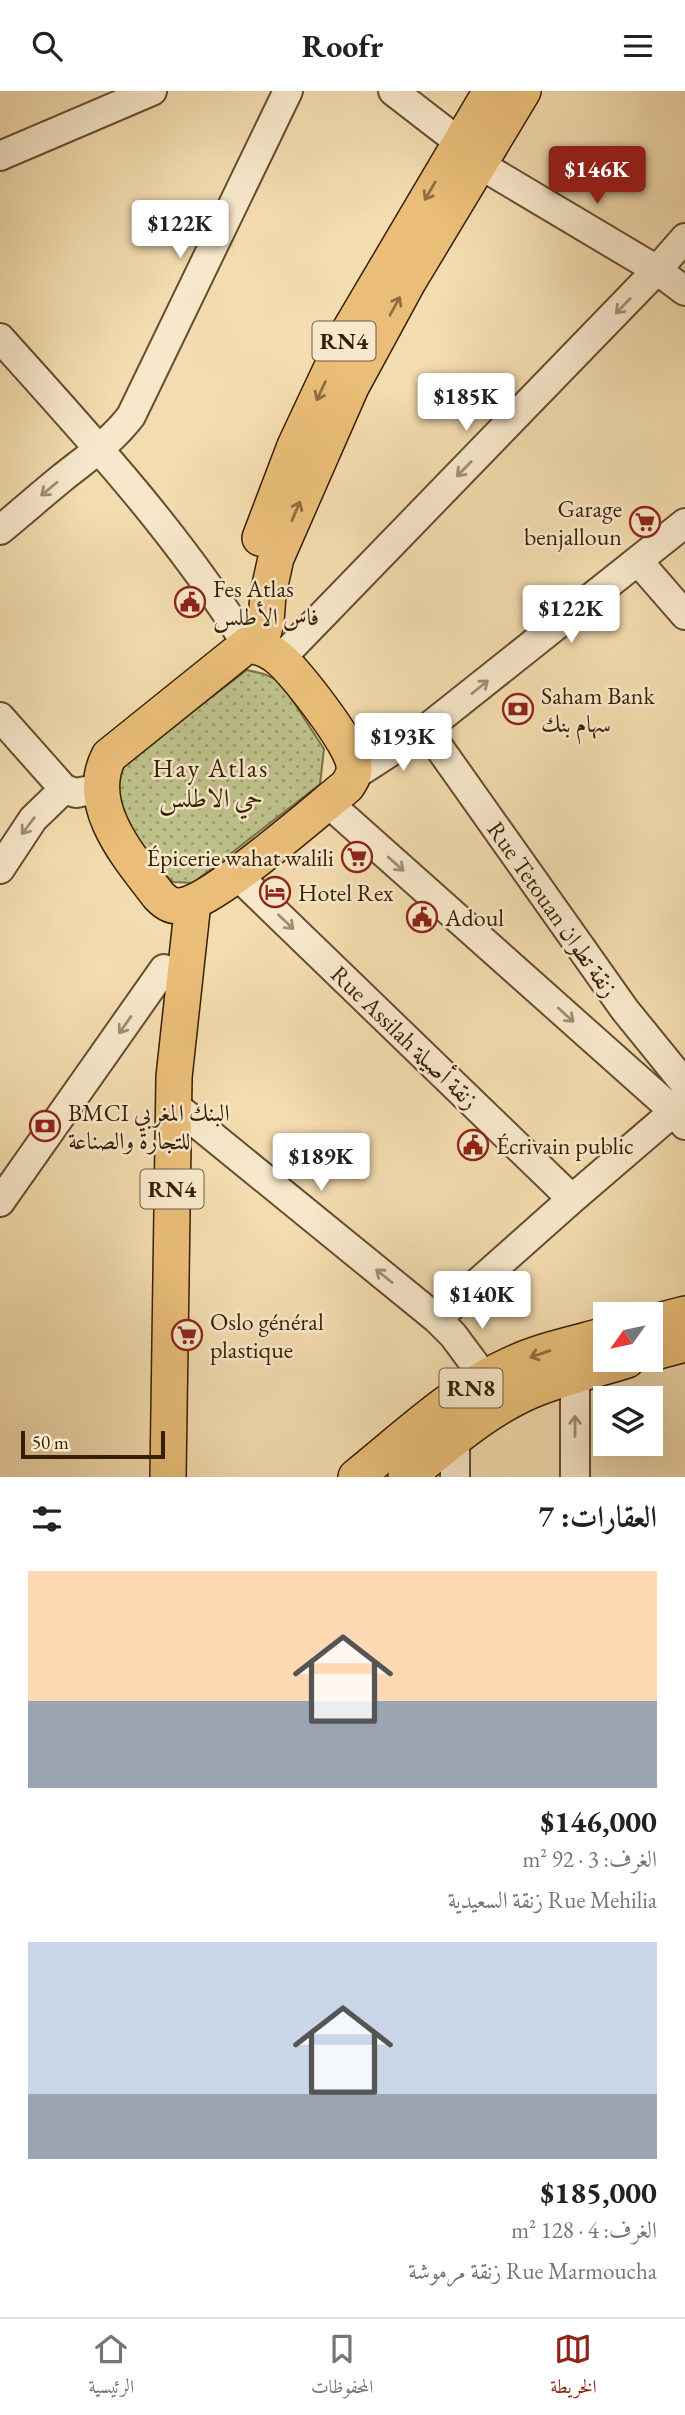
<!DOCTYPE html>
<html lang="ar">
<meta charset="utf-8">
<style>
body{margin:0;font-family:"EB Garamond",Amiri,serif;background:#f6f6f6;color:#222;direction:rtl;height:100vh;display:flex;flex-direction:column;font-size:26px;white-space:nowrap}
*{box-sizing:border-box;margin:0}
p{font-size:23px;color:#767676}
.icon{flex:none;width:38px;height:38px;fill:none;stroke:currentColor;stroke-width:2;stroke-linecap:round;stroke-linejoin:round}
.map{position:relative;height:1386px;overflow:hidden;direction:ltr}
.sheet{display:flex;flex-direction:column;background:#fff;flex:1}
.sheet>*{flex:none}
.needle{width:46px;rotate:237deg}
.controls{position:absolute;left:593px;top:1211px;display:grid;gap:14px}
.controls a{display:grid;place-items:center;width:70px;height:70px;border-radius:0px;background:#fff;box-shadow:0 7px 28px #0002;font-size:35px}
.scale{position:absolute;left:21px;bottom:18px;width:144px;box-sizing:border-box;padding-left:7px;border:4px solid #371f03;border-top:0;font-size:19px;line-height:24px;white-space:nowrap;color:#371f03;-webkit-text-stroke:5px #f7e8cb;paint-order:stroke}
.price{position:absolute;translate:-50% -60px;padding:0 16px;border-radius:7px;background:#fff;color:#222;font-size:23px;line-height:46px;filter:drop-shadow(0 2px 4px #0008)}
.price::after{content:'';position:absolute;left:50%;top:42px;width:21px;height:16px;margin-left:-10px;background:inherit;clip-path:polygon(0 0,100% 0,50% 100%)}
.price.current{background:#8f2418;color:#fff}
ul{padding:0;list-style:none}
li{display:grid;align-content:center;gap:14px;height:371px;padding:0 28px}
li span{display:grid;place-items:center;height:217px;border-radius:0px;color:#555}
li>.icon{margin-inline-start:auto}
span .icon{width:126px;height:126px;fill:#fffc;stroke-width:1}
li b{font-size:30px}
h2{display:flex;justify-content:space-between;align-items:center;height:84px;padding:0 28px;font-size:30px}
header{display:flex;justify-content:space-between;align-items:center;height:91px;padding:0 28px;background:#fff;font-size:32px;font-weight:700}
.tabs{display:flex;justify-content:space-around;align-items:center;height:98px;border-top:2px solid #e0e0e0;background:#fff;font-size:19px;color:#767676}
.tabs a{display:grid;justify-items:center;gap:4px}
.tabs .current{color:#8f2418}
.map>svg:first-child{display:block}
.garden{fill:url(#garden-dots);stroke:#7a7046;stroke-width:2}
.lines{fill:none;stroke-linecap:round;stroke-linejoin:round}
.minor-casing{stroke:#664e2e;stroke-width:32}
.major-casing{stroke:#371f03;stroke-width:38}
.minor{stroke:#f7e8cb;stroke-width:28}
.major{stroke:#eabe78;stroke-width:35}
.oneway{stroke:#906e3e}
.oneway2{stroke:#a18e71}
.labels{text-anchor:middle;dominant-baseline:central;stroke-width:5;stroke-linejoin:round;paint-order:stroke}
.shield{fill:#f7e8cb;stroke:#715b3f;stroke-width:2}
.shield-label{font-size:23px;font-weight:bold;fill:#371f03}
.poi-label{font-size:24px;fill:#371f03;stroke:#f7e8cb;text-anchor:start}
.street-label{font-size:24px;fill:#371f03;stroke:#f7e8cb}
.neighbourhood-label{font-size:26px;letter-spacing:2px;fill:#371f03;stroke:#f7e8cb}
</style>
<header><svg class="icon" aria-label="menu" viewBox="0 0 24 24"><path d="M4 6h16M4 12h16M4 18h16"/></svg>Roofr<svg class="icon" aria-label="search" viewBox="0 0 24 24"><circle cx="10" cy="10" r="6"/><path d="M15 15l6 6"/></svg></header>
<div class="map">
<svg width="685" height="1386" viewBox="0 0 685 1386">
<defs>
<pattern id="garden-dots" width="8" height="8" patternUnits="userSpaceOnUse" patternTransform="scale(1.75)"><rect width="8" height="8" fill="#bdc089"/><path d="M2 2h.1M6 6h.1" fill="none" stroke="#9a9b6e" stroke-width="1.8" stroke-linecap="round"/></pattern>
</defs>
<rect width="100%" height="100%" fill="#f3dcaf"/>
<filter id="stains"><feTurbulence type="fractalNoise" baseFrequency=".00286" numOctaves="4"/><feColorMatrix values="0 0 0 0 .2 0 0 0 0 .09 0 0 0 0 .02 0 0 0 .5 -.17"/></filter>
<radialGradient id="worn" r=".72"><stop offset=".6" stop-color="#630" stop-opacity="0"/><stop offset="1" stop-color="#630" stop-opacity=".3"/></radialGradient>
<path class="garden" d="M 247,579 L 264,583 L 280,590 L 324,658 L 320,693 L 193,792 L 173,791 L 153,774 L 115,717 L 116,679 Z"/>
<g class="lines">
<g class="minor-casing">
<path id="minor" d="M 393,0 L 459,51
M 0,65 L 152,0
M 479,73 L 657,179 L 685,200
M 0,247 C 88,345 178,442 247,554
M 0,439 C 21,422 41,404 62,387 C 87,367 111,351 131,325 L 288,0
M 638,470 L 685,524
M 280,568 L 657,179 L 685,147
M 0,626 L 64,698 L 76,702 L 101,697
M 426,638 L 625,919 L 685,993
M 353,685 L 426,638 L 685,432
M 327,711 L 675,1021 L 685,1034
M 0,778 L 33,728 L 64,698
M 237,784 L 572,1108
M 173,1013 L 437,1228 L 453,1244 L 485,1287
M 0,1111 L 164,878
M 437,1228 L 572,1108 L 685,1011
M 455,1386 L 455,1348
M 575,1386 L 575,1285"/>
</g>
<g class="major-casing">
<path id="major" d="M 260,447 L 295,355 L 348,242 L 491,0
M 247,554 C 260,555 271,560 281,569 C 297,584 354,655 354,675 C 355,683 351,689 347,695 C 317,719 209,815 178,815 C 170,815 165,811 159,805 C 130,767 83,715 109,665 Z
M 260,555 L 266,531 L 268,503 L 276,467 L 351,296 L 408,191 L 523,0
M 651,1232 L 685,1223
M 651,1262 L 685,1253
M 168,1386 L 174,986 L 193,811
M 356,1386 C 402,1349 455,1299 508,1275 C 538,1260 573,1253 606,1244
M 406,1386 C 445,1356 484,1320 530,1300 C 560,1287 595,1279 627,1269"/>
</g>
<use href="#minor" class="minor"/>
<use href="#major" class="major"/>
</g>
<defs><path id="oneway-shaft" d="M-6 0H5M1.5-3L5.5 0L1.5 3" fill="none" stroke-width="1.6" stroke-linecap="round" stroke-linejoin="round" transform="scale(1.75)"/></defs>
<g class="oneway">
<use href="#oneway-shaft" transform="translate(430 100) rotate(120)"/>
<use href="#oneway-shaft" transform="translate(395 215) rotate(-61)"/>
<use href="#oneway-shaft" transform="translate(321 300) rotate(115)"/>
<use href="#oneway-shaft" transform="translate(296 420) rotate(-67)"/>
<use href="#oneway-shaft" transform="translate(540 1263) rotate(161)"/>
</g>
<g class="oneway2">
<use href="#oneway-shaft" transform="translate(623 215) rotate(134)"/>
<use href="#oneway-shaft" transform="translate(464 378) rotate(134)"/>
<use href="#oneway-shaft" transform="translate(49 398) rotate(140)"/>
<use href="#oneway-shaft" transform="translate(480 596) rotate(-39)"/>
<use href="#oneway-shaft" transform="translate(28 735) rotate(127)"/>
<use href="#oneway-shaft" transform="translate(396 773) rotate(42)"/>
<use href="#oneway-shaft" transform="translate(286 831) rotate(44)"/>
<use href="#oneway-shaft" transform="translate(566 924) rotate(42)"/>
<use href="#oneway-shaft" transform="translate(125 934) rotate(125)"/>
<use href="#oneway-shaft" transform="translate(384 1185) rotate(-141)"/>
<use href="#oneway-shaft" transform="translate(575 1335) rotate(-90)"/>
</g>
<defs>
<g id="supermarket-ring" transform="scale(1.575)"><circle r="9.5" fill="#f7e8cb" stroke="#8f2418" stroke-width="1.5"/><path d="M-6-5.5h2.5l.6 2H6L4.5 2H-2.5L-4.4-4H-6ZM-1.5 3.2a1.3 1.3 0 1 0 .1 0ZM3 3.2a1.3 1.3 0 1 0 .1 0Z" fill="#8f2418"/></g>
<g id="civic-ring" transform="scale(1.575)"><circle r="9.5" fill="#f7e8cb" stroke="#8f2418" stroke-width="1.5"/><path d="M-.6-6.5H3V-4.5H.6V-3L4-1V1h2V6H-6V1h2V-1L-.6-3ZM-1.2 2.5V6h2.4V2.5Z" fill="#8f2418"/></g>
<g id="bank-ring" transform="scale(1.575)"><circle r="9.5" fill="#f7e8cb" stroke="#8f2418" stroke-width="1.5"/><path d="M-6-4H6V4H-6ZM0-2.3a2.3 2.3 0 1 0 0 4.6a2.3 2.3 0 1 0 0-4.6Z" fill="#8f2418"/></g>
<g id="hotel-ring" transform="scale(1.575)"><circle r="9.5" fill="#f7e8cb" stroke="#8f2418" stroke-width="1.5"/><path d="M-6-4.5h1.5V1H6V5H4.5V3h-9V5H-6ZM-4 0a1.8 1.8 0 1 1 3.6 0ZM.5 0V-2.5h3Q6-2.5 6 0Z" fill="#8f2418"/></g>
</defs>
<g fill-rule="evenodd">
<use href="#supermarket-ring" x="645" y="431"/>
<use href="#civic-ring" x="190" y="511"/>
<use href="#bank-ring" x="518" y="618"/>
<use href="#supermarket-ring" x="357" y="766"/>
<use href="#hotel-ring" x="275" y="801"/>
<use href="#civic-ring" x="422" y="826"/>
<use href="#bank-ring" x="45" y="1035"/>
<use href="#civic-ring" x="473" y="1054"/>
<use href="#supermarket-ring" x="187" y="1244"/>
</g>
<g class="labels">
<g class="shield">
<rect x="312.5" y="230.5" width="63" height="39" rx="5"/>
<rect x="140.5" y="1078.5" width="63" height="39" rx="5"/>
<rect x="439.5" y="1277.5" width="63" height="39" rx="5"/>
</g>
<g class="shield-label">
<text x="344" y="250">RN4</text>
<text x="172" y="1098">RN4</text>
<text x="471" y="1297">RN8</text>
</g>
<g class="poi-label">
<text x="622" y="417" text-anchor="end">Garage<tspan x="622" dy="28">benjalloun</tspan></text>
<text x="213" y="497">Fes Atlas<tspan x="213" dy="28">فاس الأطلس</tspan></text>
<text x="541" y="604">Saham Bank<tspan x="541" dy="28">سهام بنك</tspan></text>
<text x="334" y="766" text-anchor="end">Épicerie wahat walili</text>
<text x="298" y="801">Hotel Rex</text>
<text x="445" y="826">Adoul</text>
<text x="68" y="1021">BMCI البنك المغربي<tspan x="68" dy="28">للتجارة والصناعة</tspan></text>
<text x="496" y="1054">Écrivain public</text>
<text x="210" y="1230">Oslo général<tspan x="210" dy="28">plastique</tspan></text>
</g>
<g class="street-label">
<text transform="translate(553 818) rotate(55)">Rue Tetouan زنقة تطوان</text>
<text transform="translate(405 946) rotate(44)">Rue Assilah زنقة أصيلة</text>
</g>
<g class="neighbourhood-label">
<text x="211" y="677">Hay Atlas<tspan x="211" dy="30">حي الاطلس</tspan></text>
</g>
</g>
<rect width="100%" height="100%" filter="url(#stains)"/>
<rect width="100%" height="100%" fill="url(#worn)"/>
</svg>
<div class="controls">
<a><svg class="needle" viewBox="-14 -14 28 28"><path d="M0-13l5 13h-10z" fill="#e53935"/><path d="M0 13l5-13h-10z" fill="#767676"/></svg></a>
<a><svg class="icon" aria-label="layers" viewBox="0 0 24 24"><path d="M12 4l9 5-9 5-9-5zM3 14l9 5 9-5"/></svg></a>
</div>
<div class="scale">50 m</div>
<b class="price current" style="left:597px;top:115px">$146K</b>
<b class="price" style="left:180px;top:169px">$122K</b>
<b class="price" style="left:466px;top:342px">$185K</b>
<b class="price" style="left:571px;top:554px">$122K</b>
<b class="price" style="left:403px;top:682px">$193K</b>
<b class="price" style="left:321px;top:1102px">$189K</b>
<b class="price" style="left:482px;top:1240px">$140K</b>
</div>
<section class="sheet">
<h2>العقارات: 7<svg class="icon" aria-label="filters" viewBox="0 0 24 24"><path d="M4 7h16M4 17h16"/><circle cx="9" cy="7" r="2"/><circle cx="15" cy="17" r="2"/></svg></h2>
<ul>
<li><span style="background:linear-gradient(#ffd9b3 60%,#9aa5b1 0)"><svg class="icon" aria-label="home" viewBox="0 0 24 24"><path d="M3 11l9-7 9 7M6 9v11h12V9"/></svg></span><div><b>$146,000</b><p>الغرف: 3 · 92 m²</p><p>Rue Mehilia زنقة السعيدية</p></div></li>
<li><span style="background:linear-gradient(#c9d6e8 70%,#9aa5b1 0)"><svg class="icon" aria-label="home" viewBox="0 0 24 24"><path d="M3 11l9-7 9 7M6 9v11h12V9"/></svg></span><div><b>$185,000</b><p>الغرف: 4 · 128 m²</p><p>Rue Marmoucha زنقة مرموشة</p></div></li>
</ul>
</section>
<nav class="tabs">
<a class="current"><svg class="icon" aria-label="map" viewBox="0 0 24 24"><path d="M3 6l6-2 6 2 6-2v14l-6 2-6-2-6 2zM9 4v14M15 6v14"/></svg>الخريطة</a>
<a><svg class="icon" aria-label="saved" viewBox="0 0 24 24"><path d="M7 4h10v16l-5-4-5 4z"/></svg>المحفوظات</a>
<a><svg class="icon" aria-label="home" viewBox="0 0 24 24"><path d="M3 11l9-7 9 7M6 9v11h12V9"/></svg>الرئيسية</a>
</nav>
